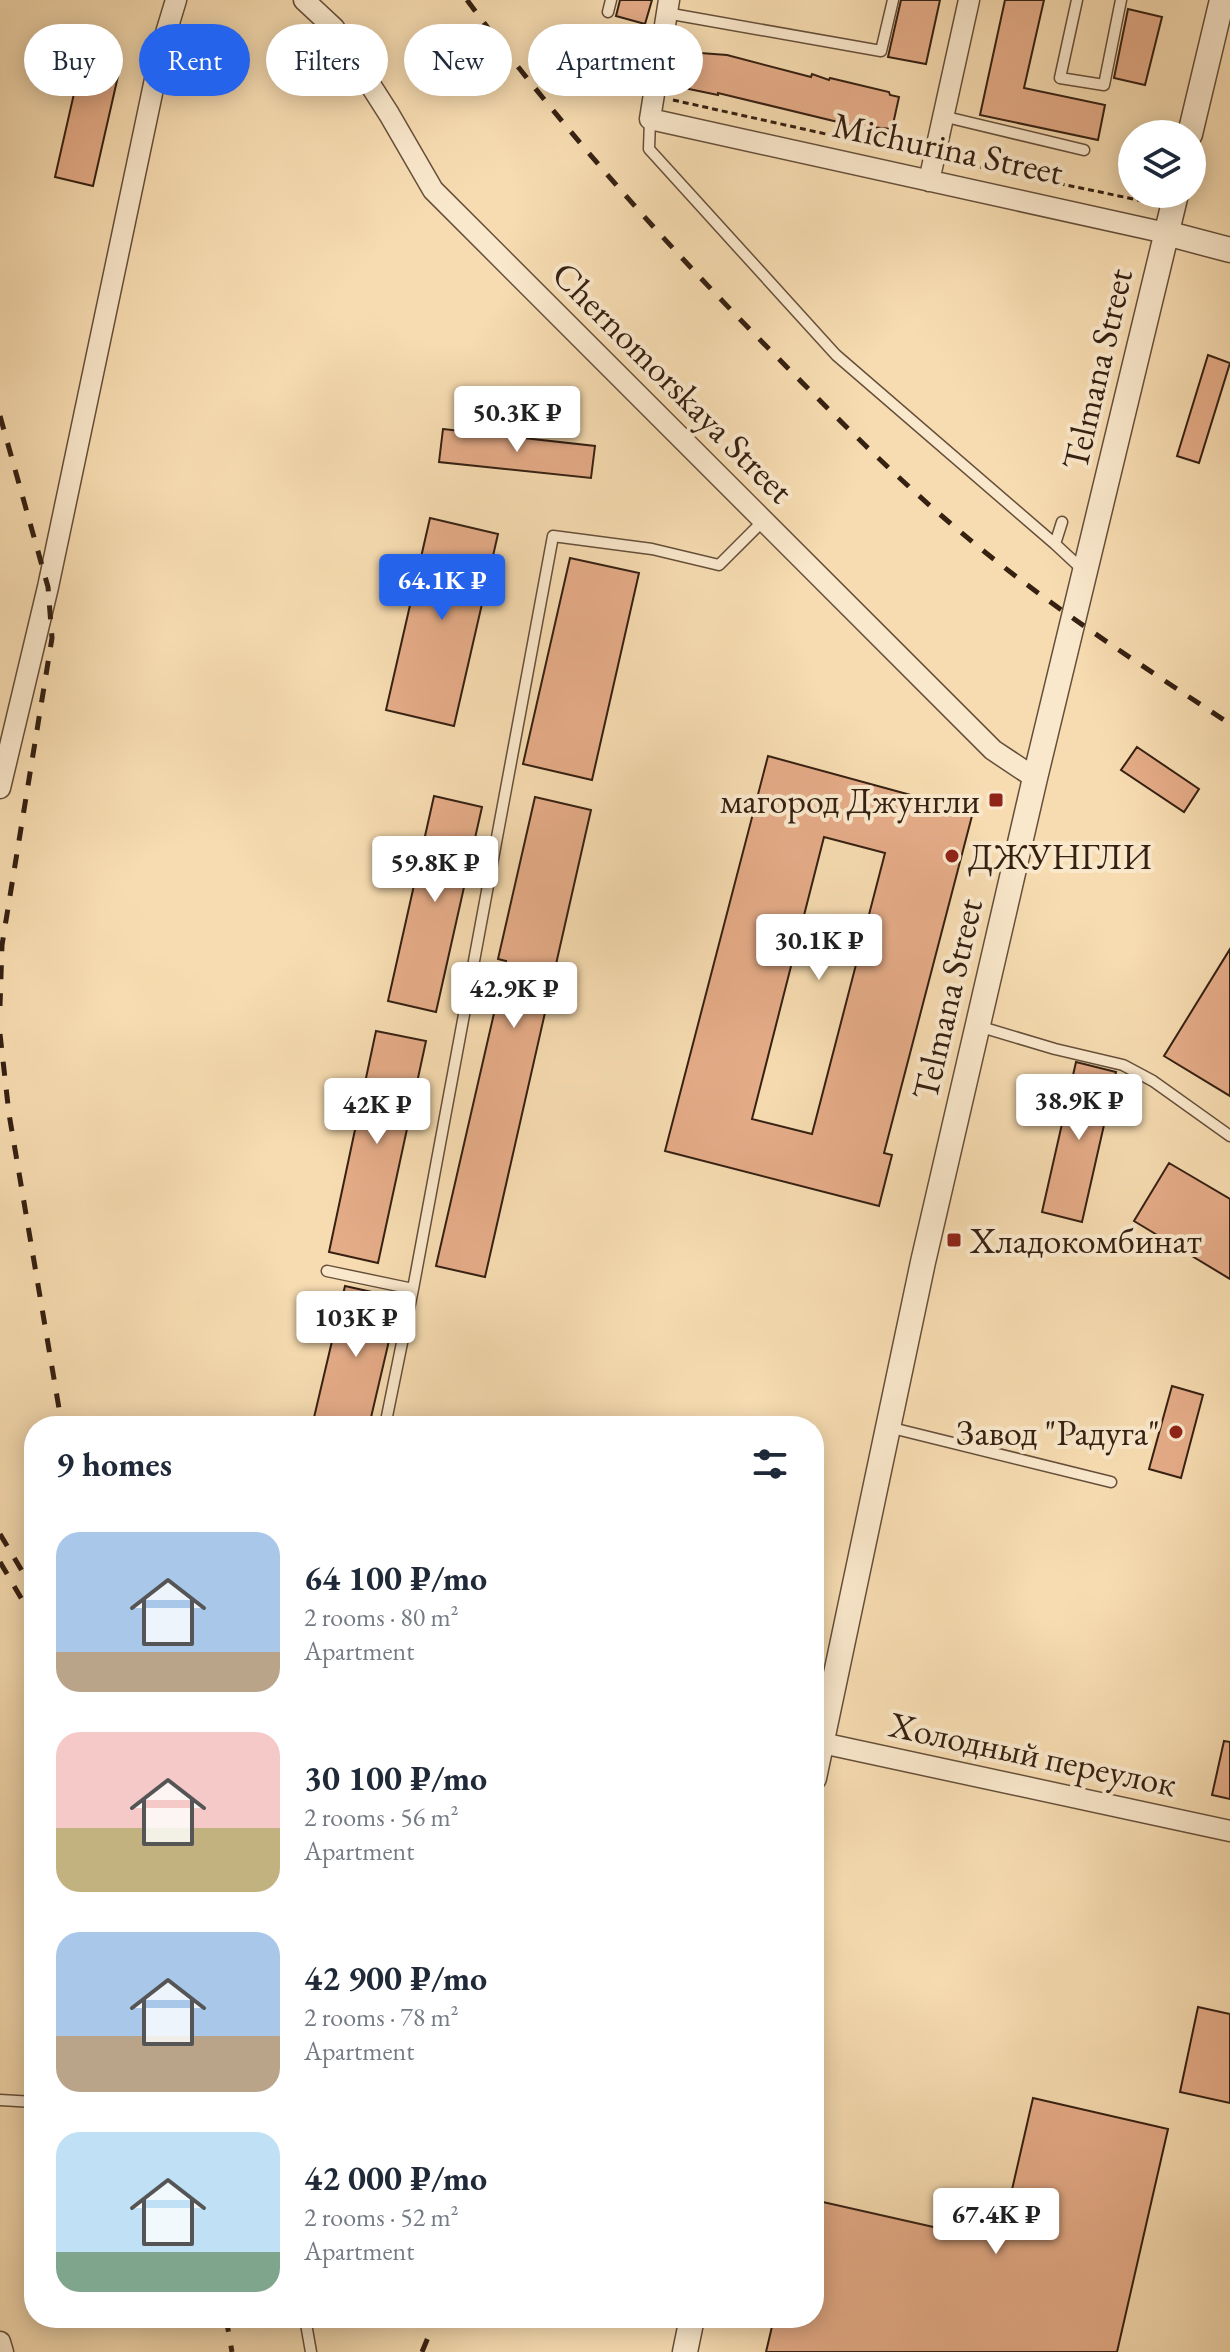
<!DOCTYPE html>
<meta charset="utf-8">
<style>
body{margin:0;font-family:"EB Garamond",serif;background:#f6f6f7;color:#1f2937;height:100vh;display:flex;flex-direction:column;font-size:30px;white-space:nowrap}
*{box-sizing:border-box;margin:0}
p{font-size:26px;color:#747a83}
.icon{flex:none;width:44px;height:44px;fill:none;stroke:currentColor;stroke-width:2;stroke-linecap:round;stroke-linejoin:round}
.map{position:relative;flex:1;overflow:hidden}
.side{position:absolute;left:24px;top:1416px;width:800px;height:912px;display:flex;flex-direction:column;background:#fff;border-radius:32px;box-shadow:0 4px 20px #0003}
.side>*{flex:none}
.guide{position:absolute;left:24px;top:24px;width:800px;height:72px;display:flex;gap:16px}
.fabs{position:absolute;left:1118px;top:120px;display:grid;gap:16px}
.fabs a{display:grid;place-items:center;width:88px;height:88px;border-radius:50%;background:#fff;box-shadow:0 4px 20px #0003;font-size:40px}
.price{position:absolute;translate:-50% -68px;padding:0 18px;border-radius:8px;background:#fff;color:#222;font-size:26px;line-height:52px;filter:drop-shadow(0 2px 4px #0008)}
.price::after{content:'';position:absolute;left:50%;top:48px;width:24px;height:18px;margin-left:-12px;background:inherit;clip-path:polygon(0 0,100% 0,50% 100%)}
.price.current{background:#2563eb;color:#fff}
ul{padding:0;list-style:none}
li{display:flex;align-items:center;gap:24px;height:200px;padding:0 32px}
li span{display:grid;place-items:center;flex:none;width:224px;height:160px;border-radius:24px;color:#555}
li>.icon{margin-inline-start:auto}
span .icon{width:96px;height:96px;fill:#fffc;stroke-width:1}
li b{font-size:34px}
h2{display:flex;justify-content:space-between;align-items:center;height:96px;padding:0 32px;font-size:34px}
.chip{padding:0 28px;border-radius:36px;background:#fff;box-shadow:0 4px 20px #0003;font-size:28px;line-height:72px}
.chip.current{background:#2563eb;color:#fff}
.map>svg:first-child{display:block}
.building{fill:#e5ac88;stroke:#352012;stroke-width:2;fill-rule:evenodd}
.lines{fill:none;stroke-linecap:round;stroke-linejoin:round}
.service-casing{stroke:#664f3a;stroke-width:13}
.minor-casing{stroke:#664f3a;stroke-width:23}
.tertiary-casing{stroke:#664f3a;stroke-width:27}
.path{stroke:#352012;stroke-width:3;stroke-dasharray:6 4;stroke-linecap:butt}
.service{stroke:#fae8cc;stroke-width:10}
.minor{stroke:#fae8cc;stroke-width:20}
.tertiary{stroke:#fae8cc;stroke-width:24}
.rail{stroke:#352012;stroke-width:5;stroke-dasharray:14 14;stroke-linecap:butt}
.poi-dot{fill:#8f2418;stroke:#fae8cc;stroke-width:3}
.labels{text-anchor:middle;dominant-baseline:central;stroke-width:8;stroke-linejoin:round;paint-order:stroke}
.street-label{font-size:36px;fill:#352012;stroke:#fae8cc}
.poi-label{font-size:36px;fill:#352012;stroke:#fae8cc;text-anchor:end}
</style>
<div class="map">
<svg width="1230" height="2352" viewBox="0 0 1230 2352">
<rect width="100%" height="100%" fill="#f7dcb1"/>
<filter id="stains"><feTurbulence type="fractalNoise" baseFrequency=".0025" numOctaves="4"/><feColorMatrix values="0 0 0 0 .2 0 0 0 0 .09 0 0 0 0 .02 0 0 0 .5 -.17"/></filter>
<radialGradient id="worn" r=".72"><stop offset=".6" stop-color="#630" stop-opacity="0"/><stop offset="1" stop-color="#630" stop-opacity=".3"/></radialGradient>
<path class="building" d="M 620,0 L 652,0 L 645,24 L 616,16 Z
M 901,0 L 940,0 L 926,64 L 888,57 Z
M 1005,0 L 1044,0 L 1024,88 L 1105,105 L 1098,140 L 980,115 Z
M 1128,9 L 1162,17 L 1145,85 L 1114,78 Z
M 700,53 L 727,55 L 811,77 L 812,74 L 829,80 L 830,78 L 889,92 L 890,95 L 899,97 L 892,129 L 872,127 L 871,130 L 718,93 L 718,95 L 684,88 L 690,54 L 699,56 Z
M 83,54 L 121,63 L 93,186 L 55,177 Z
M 1208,355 L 1230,363 L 1199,463 L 1177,456 Z
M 443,429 L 595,446 L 591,478 L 439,462 Z
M 430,518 L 498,534 L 454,726 L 386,710 Z
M 570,558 L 639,573 L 592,780 L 523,764 Z
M 1137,747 L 1199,789 L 1184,812 L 1121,770 Z
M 768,756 L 973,812 L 884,1153 L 892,1155 L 879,1206 L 665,1151 ZM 824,837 L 885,853 L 812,1134 L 752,1119 Z
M 434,796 L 482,807 L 436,1012 L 388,1001 Z
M 535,797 L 591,810 L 485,1277 L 436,1266 L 506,961 L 498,959 Z
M 1230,949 L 1230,1096 L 1164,1056 Z
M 376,1031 L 426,1041 L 378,1263 L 329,1252 Z
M 1076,1062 L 1116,1072 L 1082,1222 L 1042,1212 Z
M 1169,1163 L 1230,1199 L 1230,1279 L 1134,1221 Z
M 345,1286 L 399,1298 L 369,1426 L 312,1426 Z
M 1172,1386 L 1203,1395 L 1181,1478 L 1149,1469 Z
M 1224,1741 L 1230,1742 L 1230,1799 L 1212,1795 Z
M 1198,2007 L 1230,2014 L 1230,2103 L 1180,2092 Z
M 1033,2098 L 1168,2129 L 1117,2352 L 766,2352 L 774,2318 L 814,2318 L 814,2200 L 1000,2242 Z"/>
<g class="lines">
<g class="service-casing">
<path id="service" d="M 1077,0 L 1060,78 L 1104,85 L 1121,0
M 608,12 L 611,0
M 666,13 L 881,51 L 893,0
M 942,116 L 1084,150
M 650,119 L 649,149 L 836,355 L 1055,544 L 1062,522
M 1055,544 L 1083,570
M 978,1026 L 1055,1049 L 1123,1065 L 1153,1081 L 1230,1136
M 327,1271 L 413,1289 L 553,536 L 652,549 L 719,565 L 763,521
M 385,1426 L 413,1289
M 888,1427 L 1111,1482
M 0,2100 L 34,2102
M 305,2318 L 311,2352"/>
</g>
<g class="minor-casing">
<path id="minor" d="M 304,0 L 334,28 L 389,114 L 433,190 L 993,750 L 1035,778
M 669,0 L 650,119 L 1166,233
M 929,181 L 969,0
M 0,788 L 48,587 L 162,46 L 176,0
M 822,1743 L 1230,1831
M 0,2342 L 3,2352"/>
</g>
<g class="tertiary-casing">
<path id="tertiary" d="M 1190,134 L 1222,0
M 1166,233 L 1230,250
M 814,1778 L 923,1262 L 1035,778 L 1176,194
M 685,2352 L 692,2318"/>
</g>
<path class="path" d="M 673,100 L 916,154
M 951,161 L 1143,201"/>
<use href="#service" class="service"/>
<use href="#minor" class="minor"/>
<use href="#tertiary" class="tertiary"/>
<path class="rail" d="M 467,0 C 561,127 665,244 776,356 C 832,413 889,471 950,523 C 1037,598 1135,661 1230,724
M 0,416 L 48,587 L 52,638 L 2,945 L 0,1006
M 0,1034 L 9,1114 L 62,1426
M 0,1534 L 34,1591
M 0,1562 L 34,1620
M 226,2318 L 232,2352
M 422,2352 L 436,2318"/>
</g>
<g class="poi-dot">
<rect x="988" y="792" width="16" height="16" rx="4"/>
<circle cx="952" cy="856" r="8"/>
<rect x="946" y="1232" width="16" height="16" rx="4"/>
<circle cx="1176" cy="1432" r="8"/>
</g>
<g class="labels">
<g class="street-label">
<text transform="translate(948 148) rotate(12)">Michurina Street</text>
<text transform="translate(1097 369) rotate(-77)">Telmana Street</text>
<text transform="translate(673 382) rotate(45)">Chernomorskaya Street</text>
<text transform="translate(947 999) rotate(-77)">Telmana Street</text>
<text transform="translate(1033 1754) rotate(12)">Холодный переулок</text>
</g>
<g class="poi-label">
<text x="980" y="800">магород Джунгли</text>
<text x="968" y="856" text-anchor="start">ДЖУНГЛИ</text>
<text x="970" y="1240" text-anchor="start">Хладокомбинат</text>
<text x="1160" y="1432">Завод "Радуга"</text>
</g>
</g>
<rect width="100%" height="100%" filter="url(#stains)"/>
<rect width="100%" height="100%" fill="url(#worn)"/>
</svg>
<div class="fabs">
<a><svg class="icon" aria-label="layers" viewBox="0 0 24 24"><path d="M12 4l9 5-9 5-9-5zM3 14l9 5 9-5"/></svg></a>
</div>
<b class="price" style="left:517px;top:454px">50.3K ₽</b>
<b class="price current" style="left:442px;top:622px">64.1K ₽</b>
<b class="price" style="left:435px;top:904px">59.8K ₽</b>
<b class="price" style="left:819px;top:982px">30.1K ₽</b>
<b class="price" style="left:514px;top:1030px">42.9K ₽</b>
<b class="price" style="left:1079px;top:1142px">38.9K ₽</b>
<b class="price" style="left:377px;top:1146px">42K ₽</b>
<b class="price" style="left:356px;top:1359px">103K ₽</b>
<b class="price" style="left:996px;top:2256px">67.4K ₽</b>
<div class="guide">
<a class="chip">Buy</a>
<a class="chip current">Rent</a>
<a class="chip">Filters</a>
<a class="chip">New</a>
<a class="chip">Apartment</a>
</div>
<section class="side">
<h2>9 homes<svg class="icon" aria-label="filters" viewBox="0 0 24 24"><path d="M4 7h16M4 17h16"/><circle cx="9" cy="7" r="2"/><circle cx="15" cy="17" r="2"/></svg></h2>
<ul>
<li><span style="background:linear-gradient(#a9c7e8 75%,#b9a48a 0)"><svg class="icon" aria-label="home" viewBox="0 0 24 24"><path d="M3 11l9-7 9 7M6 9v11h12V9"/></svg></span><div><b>64 100 ₽/mo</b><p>2 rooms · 80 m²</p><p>Apartment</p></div></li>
<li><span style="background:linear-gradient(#f6c9c9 60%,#c2b280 0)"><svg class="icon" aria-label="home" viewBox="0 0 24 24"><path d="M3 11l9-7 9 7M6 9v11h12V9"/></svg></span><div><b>30 100 ₽/mo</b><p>2 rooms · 56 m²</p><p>Apartment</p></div></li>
<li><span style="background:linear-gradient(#a9c7e8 65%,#b9a48a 0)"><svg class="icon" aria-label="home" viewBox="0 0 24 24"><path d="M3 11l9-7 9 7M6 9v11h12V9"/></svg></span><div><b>42 900 ₽/mo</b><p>2 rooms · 78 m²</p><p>Apartment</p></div></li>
<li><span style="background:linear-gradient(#bfe0f5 75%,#7fa58c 0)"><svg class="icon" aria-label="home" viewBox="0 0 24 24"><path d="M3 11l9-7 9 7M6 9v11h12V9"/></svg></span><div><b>42 000 ₽/mo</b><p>2 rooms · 52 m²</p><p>Apartment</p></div></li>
</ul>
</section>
</div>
